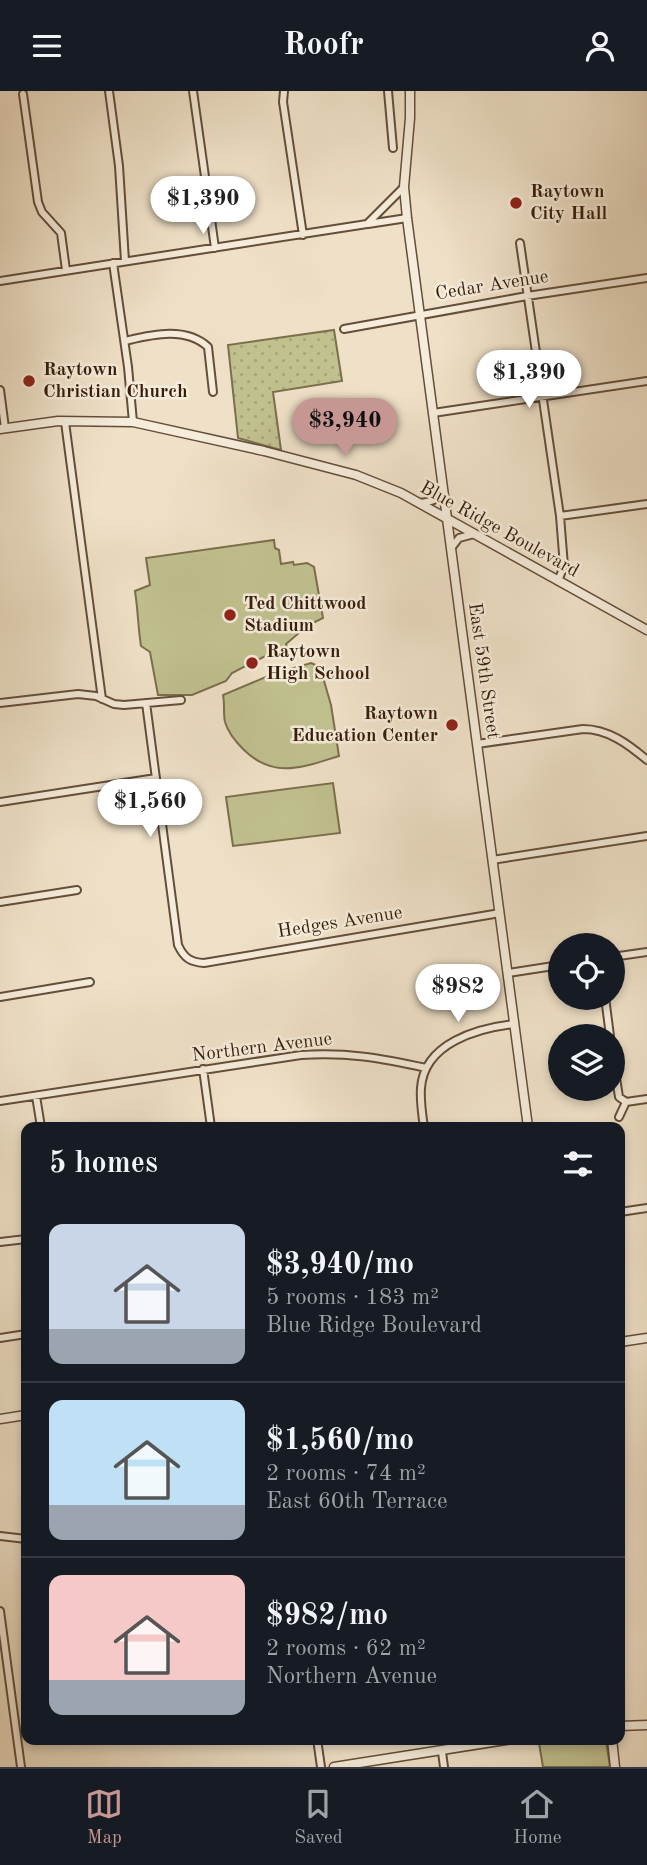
<!DOCTYPE html>
<meta charset="utf-8">
<style>
body{margin:0;font-family:"Old Standard TT",serif;background:#20242c;color:#f1f3f6;height:100vh;display:flex;flex-direction:column;font-size:26px;white-space:nowrap}
*{box-sizing:border-box;margin:0}
p{font-size:23px;color:#9ea1a6}
.icon{flex:none;width:38px;height:38px;fill:none;stroke:currentColor;stroke-width:2;stroke-linecap:round;stroke-linejoin:round}
.map{position:relative;flex:1;overflow:hidden}
.sheet{position:absolute;left:21px;top:1031px;width:604px;height:623px;display:flex;flex-direction:column;background:#171b24;border-radius:14px;box-shadow:0 4px 10px #0003}
.sheet>*{flex:none}
.buttons{position:absolute;left:548px;top:842px;display:grid;gap:14px}
.buttons a{display:grid;place-items:center;width:77px;height:77px;border-radius:50%;background:#171b24;box-shadow:0 4px 10px #0003;font-size:35px}
.price{position:absolute;translate:-50% -60px;padding:0 16px;border-radius:24px;background:#fff;color:#222;font-size:23px;line-height:46px;filter:drop-shadow(0 2px 4px #0008)}
.price::after{content:'';position:absolute;left:50%;top:42px;width:21px;height:16px;margin-left:-10px;background:inherit;clip-path:polygon(0 0,100% 0,50% 100%)}
.price.active{background:#c59692;color:#111}
ul{padding:0;list-style:none}
li{display:flex;align-items:center;gap:21px;height:175px;padding:0 28px}
li+li{border-top:2px solid #363941}
li span{display:grid;place-items:center;flex:none;width:196px;height:140px;border-radius:14px;color:#555}
li>.icon{margin-inline-start:auto}
span .icon{width:84px;height:84px;fill:#fffc;stroke-width:1}
li b{font-size:30px}
h2{display:flex;justify-content:space-between;align-items:center;height:84px;padding:0 28px;font-size:30px}
header{display:flex;justify-content:space-between;align-items:center;height:91px;padding:0 28px;background:#171b24;font-size:32px;font-weight:600}
.menu{display:flex;justify-content:space-around;align-items:center;height:98px;border-top:2px solid #363941;background:#171b24;font-size:19px;color:#9ea1a6}
.menu a{display:grid;justify-items:center;gap:4px}
.menu .active{color:#c59692}
.map>svg:first-child{display:block}
.grass{fill:url(#grass-dots);stroke:#7c6f4c;stroke-width:2}
.park{fill:#c1c190;stroke:#7c6f4c;stroke-width:2}
.lines{fill:none;stroke-linecap:round;stroke-linejoin:round}
.minor-casing{stroke:#644e39;stroke-width:10}
.tertiary-casing{stroke:#644e39;stroke-width:11}
.minor{stroke:#f5ecdb;stroke-width:6}
.tertiary{stroke:#f5ecdb;stroke-width:8}
.poi-dot{fill:#8f2418;stroke:#f5ecdb;stroke-width:2.5}
.labels{text-anchor:middle;dominant-baseline:central;stroke-width:5;stroke-linejoin:round;paint-order:stroke}
.poi-label{font-size:19px;font-weight:bold;fill:#361d09;stroke:#f5ecdb;text-anchor:start}
.street-label{font-size:19px;fill:#361d09;stroke:#f5ecdb}
</style>
<header><svg class="icon" aria-label="menu" viewBox="0 0 24 24"><path d="M4 6h16M4 12h16M4 18h16"/></svg>Roofr<svg class="icon" aria-label="person" viewBox="0 0 24 24"><circle cx="12" cy="8" r="4"/><path d="M4 21q1-7 8-7t8 7"/></svg></header>
<div class="map">
<svg width="647" height="1676" viewBox="0 0 647 1676">
<defs>
<pattern id="grass-dots" width="8" height="8" patternUnits="userSpaceOnUse" patternTransform="scale(1.75)"><rect width="8" height="8" fill="#c1c190"/><path d="M2 2h.1M6 6h.1" fill="none" stroke="#a6a57b" stroke-width="1.8" stroke-linecap="round"/></pattern>
</defs>
<rect width="100%" height="100%" fill="#efe1c8"/>
<filter id="stains"><feTurbulence type="fractalNoise" baseFrequency=".00286" numOctaves="4"/><feColorMatrix values="0 0 0 0 .2 0 0 0 0 .09 0 0 0 0 .02 0 0 0 .5 -.17"/></filter>
<radialGradient id="worn" r=".72"><stop offset=".6" stop-color="#630" stop-opacity="0"/><stop offset="1" stop-color="#630" stop-opacity=".3"/></radialGradient>
<path class="grass" d="M 334,239 L 342,290 L 273,301 L 281,359 L 238,347 L 228,254 Z"/>
<path class="park" d="M 274,449 L 275,457 L 279,459 L 281,473 L 293,471 L 294,474 L 307,472 L 314,476 L 323,527 L 307,535 L 286,553 L 288,560 L 277,559 L 232,582 L 226,590 L 192,604 L 158,604 L 150,561 L 141,555 C 138,536 138,519 135,500 L 150,494 L 146,467 Z
M 311,572 L 320,576 L 331,614 L 339,665 C 303,676 274,689 243,658 C 236,651 228,641 225,631 C 223,622 225,613 223,604 L 273,583 Z
M 333,692 L 340,742 L 233,755 L 226,706 Z
M 563,1648 L 606,1649 L 610,1676 L 543,1676 L 539,1652 Z"/>
<g class="lines">
<g class="minor-casing">
<path id="minor" d="M 109,0 L 119,75 L 125,170
M 193,0 L 215,157
M 284,0 L 283,11 L 303,144
M 388,0 L 393,57
M 23,3 L 38,111 L 42,121 L 61,142 L 66,179
M 368,133 L 407,127
M 520,152 L 560,425 L 564,475 L 558,490
M 113,172 L 128,276 L 133,331
M 0,190 L 367,133 L 404,96
M 344,238 L 527,205 L 647,187
M 125,250 C 151,244 185,235 208,256 L 213,301
M 0,299 L 5,337
M 433,322 L 647,290
M 65,331 L 102,608
M 419,412 C 431,411 438,410 441,397
M 560,425 L 647,413
M 452,456 L 459,447 L 474,443
M 0,612 L 78,603 L 96,605 L 114,613 L 124,614 L 181,609
M 146,612 L 178,854 C 184,867 190,871 204,872 L 500,822
M 477,653 L 583,638 C 608,638 628,653 647,669
M 0,711 L 156,687
M 492,769 L 647,745
M 0,811 L 77,799
M 612,866 L 647,861
M 508,882 L 560,874
M 0,906 L 90,891
M 605,906 L 610,945
M 612,961 L 619,1006 L 626,1011
M 203,978 L 211,1036
M 36,1005 L 41,1036
M 0,1010 L 301,964 C 347,961 381,967 426,977
M 619,1026 L 626,1011 L 647,1008
M 424,1036 C 422,1023 420,1010 421,997 C 424,952 478,937 514,933
M 620,1121 L 647,1117
M 0,1151 L 26,1148
M 0,1247 L 26,1243
M 0,1445 L 26,1448
M 0,1520 L 21,1676
M 317,1648 L 321,1676
M 442,1661 L 444,1676"/>
</g>
<g class="tertiary-casing">
<path id="tertiary" d="M 410,0 L 410,27 L 404,96 L 407,127 L 528,1036
M 0,338 L 58,330 L 133,331 L 264,360 L 356,384 L 401,402 L 647,539
M 620,1251 L 647,1247
M 0,1328 L 26,1324
M 620,1635 L 647,1634
M 612,1648 L 615,1676
M 334,1676 L 512,1648"/>
</g>
<use href="#minor" class="minor"/>
<use href="#tertiary" class="tertiary"/>
</g>
<g class="poi-dot">
<circle cx="516" cy="112" r="7"/>
<circle cx="29" cy="290" r="7"/>
<circle cx="230" cy="524" r="7"/>
<circle cx="252" cy="572" r="7"/>
<circle cx="452" cy="634" r="7"/>
</g>
<g class="labels">
<g class="poi-label">
<text x="530" y="101">Raytown<tspan x="530" dy="22">City Hall</tspan></text>
<text x="43" y="279">Raytown<tspan x="43" dy="22">Christian Church</tspan></text>
<text x="244" y="513">Ted Chittwood<tspan x="244" dy="22">Stadium</tspan></text>
<text x="266" y="561">Raytown<tspan x="266" dy="22">High School</tspan></text>
<text x="438" y="623" text-anchor="end">Raytown<tspan x="438" dy="22">Education Center</tspan></text>
</g>
<g class="street-label">
<text transform="translate(492 195) rotate(-9)">Cedar Avenue</text>
<text transform="translate(499 439) rotate(29)">Blue Ridge Boulevard</text>
<text transform="translate(483 580) rotate(82)">East 59th Street</text>
<text transform="translate(340 832) rotate(-9)">Hedges Avenue</text>
<text transform="translate(262 957) rotate(-7)">Northern Avenue</text>
</g>
</g>
<rect width="100%" height="100%" filter="url(#stains)"/>
<rect width="100%" height="100%" fill="url(#worn)"/>
</svg>
<div class="buttons">
<a><svg class="icon" aria-label="locate" viewBox="0 0 24 24"><circle cx="12" cy="12" r="6"/><path d="M12 2v4M12 18v4M2 12h4M18 12h4"/></svg></a>
<a><svg class="icon" aria-label="layers" viewBox="0 0 24 24"><path d="M12 4l9 5-9 5-9-5zM3 14l9 5 9-5"/></svg></a>
</div>
<b class="price" style="left:203px;top:145px">$1,390</b>
<b class="price" style="left:529px;top:319px">$1,390</b>
<b class="price active" style="left:345px;top:367px">$3,940</b>
<b class="price" style="left:150px;top:748px">$1,560</b>
<b class="price" style="left:458px;top:933px">$982</b>
<section class="sheet">
<h2>5 homes<svg class="icon" aria-label="filters" viewBox="0 0 24 24"><path d="M4 7h16M4 17h16"/><circle cx="9" cy="7" r="2"/><circle cx="15" cy="17" r="2"/></svg></h2>
<ul>
<li><span style="background:linear-gradient(#c9d6e8 75%,#9aa5b1 0)"><svg class="icon" aria-label="home" viewBox="0 0 24 24"><path d="M3 11l9-7 9 7M6 9v11h12V9"/></svg></span><div><b>$3,940/mo</b><p>5 rooms · 183 m²</p><p>Blue Ridge Boulevard</p></div></li>
<li><span style="background:linear-gradient(#bfe0f5 75%,#9aa5b1 0)"><svg class="icon" aria-label="home" viewBox="0 0 24 24"><path d="M3 11l9-7 9 7M6 9v11h12V9"/></svg></span><div><b>$1,560/mo</b><p>2 rooms · 74 m²</p><p>East 60th Terrace</p></div></li>
<li><span style="background:linear-gradient(#f6c9c9 75%,#9aa5b1 0)"><svg class="icon" aria-label="home" viewBox="0 0 24 24"><path d="M3 11l9-7 9 7M6 9v11h12V9"/></svg></span><div><b>$982/mo</b><p>2 rooms · 62 m²</p><p>Northern Avenue</p></div></li>
</ul>
</section>
</div>
<nav class="menu">
<a class="active"><svg class="icon" aria-label="map" viewBox="0 0 24 24"><path d="M3 6l6-2 6 2 6-2v14l-6 2-6-2-6 2zM9 4v14M15 6v14"/></svg>Map</a>
<a><svg class="icon" aria-label="saved" viewBox="0 0 24 24"><path d="M7 4h10v16l-5-4-5 4z"/></svg>Saved</a>
<a><svg class="icon" aria-label="home" viewBox="0 0 24 24"><path d="M3 11l9-7 9 7M6 9v11h12V9"/></svg>Home</a>
</nav>
